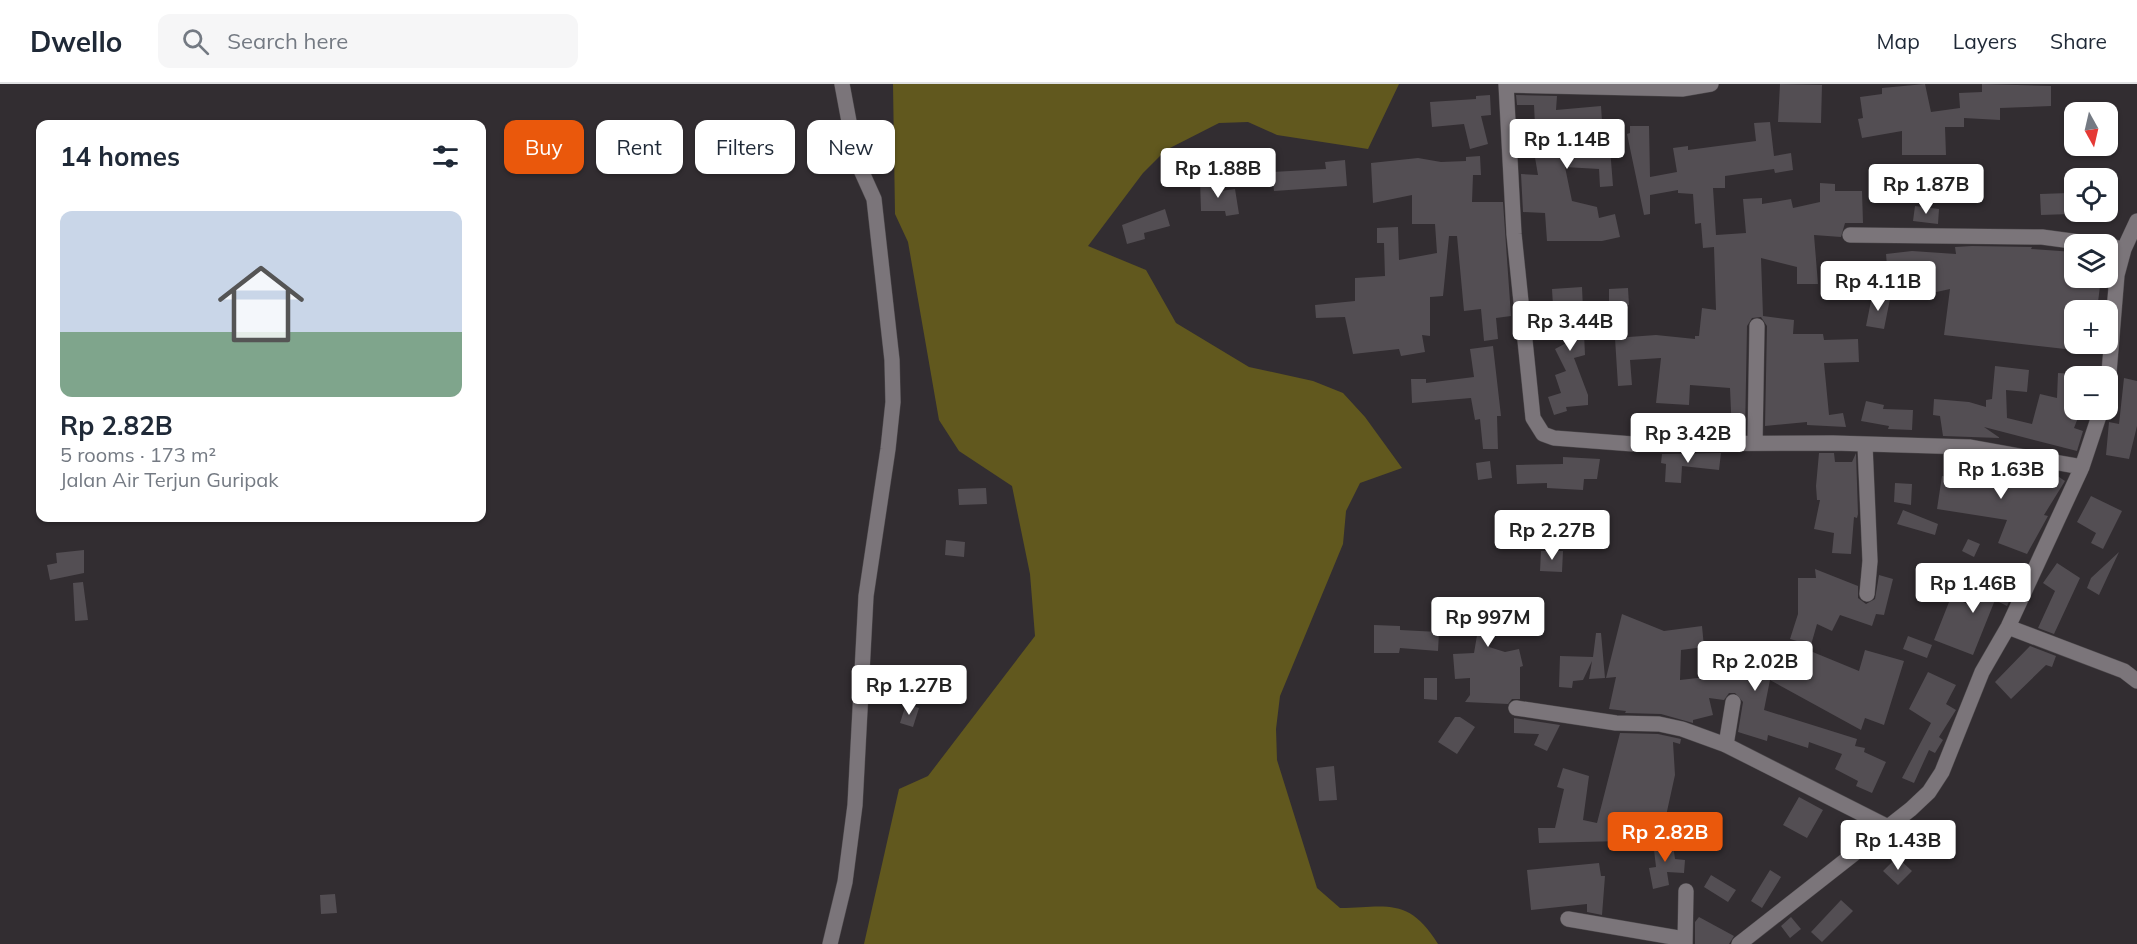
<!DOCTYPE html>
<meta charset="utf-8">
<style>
body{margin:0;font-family:Mulish,sans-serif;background:#f6f6f7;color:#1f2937;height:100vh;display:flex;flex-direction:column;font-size:22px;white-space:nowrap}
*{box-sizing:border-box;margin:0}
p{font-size:20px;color:#747a83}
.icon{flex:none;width:33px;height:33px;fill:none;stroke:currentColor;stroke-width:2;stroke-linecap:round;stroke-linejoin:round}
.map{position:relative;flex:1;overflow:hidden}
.drawer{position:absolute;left:36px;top:36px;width:450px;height:402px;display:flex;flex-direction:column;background:#fff;border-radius:12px;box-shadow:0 2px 4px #0004}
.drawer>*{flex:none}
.banner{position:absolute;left:504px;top:36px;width:570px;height:54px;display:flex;gap:12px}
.needle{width:39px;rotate:172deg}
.controls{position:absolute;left:2064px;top:18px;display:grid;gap:12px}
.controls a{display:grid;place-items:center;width:54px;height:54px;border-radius:12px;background:#fff;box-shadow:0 2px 4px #0004;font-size:30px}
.price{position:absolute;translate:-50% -51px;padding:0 14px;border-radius:6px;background:#fff;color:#222;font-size:20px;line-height:39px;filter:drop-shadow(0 2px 3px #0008)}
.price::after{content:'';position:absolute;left:50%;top:36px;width:18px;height:14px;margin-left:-9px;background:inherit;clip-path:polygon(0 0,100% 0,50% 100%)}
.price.active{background:#ea580c;color:#fff}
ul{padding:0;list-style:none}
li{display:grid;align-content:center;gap:12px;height:318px;padding:0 24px}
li+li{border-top:2px solid #e0e1e3}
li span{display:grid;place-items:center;height:186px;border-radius:12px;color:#555}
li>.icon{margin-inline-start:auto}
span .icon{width:108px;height:108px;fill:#fffc;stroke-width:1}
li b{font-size:26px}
h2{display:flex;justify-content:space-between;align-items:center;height:72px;padding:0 24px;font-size:26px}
.pill{padding:0 21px;border-radius:12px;background:#fff;box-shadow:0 2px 4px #0004;font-size:21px;line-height:54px}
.pill.active{background:#ea580c;color:#fff}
header{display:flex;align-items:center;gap:36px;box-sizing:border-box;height:84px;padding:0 30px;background:#fff;border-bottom:2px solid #e0e1e3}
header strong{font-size:28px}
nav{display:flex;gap:33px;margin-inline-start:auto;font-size:21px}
.search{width:420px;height:54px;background:#f6f6f7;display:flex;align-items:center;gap:15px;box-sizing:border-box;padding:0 21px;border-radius:12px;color:#747a83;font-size:22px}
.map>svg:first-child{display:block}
.forest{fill:#61581e}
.building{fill:#534e53}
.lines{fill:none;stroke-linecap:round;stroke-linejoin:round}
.minor-casing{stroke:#4e4a4d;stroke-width:16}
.minor{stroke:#7b757a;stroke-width:15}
</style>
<header>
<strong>Dwello</strong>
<div class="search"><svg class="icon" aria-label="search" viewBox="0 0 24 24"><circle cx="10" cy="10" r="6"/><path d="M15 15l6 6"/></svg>Search here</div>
<nav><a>Map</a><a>Layers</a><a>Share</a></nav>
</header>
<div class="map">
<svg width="2137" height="860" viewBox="0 0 2137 860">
<rect width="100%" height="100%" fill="#322d31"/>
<path class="forest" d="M 893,0 L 1399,0 L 1368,65 L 1277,51 L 1248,38 L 1219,39 L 1166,66 L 1143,89 L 1088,162 L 1146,186 L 1176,239 L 1249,283 L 1313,297 L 1343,309 L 1365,333 L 1402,384 L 1360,399 L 1346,427 L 1343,460 L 1280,612 L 1276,645 L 1277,676 L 1317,804 L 1340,824 C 1388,823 1409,813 1438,860 L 864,860 L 899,705 L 928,692 L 1035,552 L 1030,490 L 1012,402 L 959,367 L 939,336 L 908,158 L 895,130 Z"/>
<path class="building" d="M 1780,0 L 1822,1 L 1821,39 L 1778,38 Z
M 1925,0 L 1931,28 L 1960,24 L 1959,9 L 1982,8 L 1982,0 L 2051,2 L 2051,22 L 2000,24 L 2000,36 L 1964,34 L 1964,43 L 1945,43 L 1946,71 L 1902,71 L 1902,47 L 1862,54 L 1858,35 L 1863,34 L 1860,13 L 1882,10 L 1882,4 Z
M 1490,11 L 1491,31 L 1481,32 L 1488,60 L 1470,65 L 1464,40 L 1432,43 L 1430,18 L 1476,15 L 1476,12 Z
M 1516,11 L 1557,12 L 1556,26 L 1601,22 L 1603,52 L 1609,51 L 1613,102 L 1600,103 L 1599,85 L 1565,83 L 1572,117 L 1597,123 L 1599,134 L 1615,130 L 1620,153 L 1602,157 L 1547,157 L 1545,129 L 1523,128 L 1521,90 L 1538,91 L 1533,62 L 1536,62 L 1534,21 L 1517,21 Z
M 1770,38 L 1774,72 L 1791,69 L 1793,86 L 1775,89 L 1774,85 L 1725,92 L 1725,104 L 1713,104 L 1716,151 L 1746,149 L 1743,115 L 1762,114 L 1762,120 L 1791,115 L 1793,124 L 1820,118 L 1820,99 L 1835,100 L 1835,107 L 1862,107 L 1863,139 L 1845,139 L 1841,153 L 1814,151 L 1818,200 L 1797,200 L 1797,183 L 1761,174 L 1763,232 L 1794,236 L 1793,250 L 1823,250 L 1824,256 L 1858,255 L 1859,278 L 1824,279 L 1829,331 L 1843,329 L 1846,343 L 1807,341 L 1807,338 L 1765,342 L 1767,242 L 1761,233 L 1752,234 L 1747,242 L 1745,350 L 1732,350 L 1730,304 L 1690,301 L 1689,321 L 1656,319 L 1661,274 L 1630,276 L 1632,301 L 1618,302 L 1615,254 L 1656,251 L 1695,255 L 1695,252 L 1699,252 L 1702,224 L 1716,226 L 1714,163 L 1703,164 L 1701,139 L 1695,140 L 1693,110 L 1678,109 L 1678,106 L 1650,111 L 1650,130 L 1644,131 L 1627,50 L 1630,49 L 1630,42 L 1649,42 L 1650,93 L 1677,88 L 1673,64 L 1688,62 L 1688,66 L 1756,57 L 1754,39 Z
M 1480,72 L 1481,91 L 1473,91 L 1472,118 L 1503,118 L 1511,232 L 1496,234 L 1498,255 L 1484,257 L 1481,225 L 1464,227 L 1457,152 L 1449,152 L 1443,212 L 1430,213 L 1430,252 L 1422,251 L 1425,268 L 1401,272 L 1399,265 L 1353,270 L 1345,233 L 1316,234 L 1315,221 L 1355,217 L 1355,194 L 1385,192 L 1384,159 L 1377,159 L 1377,144 L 1398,143 L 1399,176 L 1437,169 L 1435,140 L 1412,140 L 1412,111 L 1373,119 L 1371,79 L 1418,74 L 1441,78 L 1466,77 L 1466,73 Z
M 1345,76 L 1347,102 L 1274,107 L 1272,88 L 1326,85 L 1325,78 Z
M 1213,95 L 1213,108 L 1235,105 L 1239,130 L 1226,132 L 1225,127 L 1201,127 L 1200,96 Z
M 1893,97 L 1913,98 L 1912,118 L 1892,116 Z
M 2069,109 L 2070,130 L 2041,131 L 2040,110 Z
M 1915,122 L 1939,125 L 1938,140 L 1913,137 Z
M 1165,125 L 1170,142 L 1144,149 L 1145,155 L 1127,160 L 1122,141 Z
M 1972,162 L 2032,163 L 2031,165 L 2074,168 L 2074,194 L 2101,194 L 2097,226 L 2074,226 L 2074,266 L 1944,251 L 1950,205 L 1932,209 L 1931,206 L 1889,206 L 1886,170 L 1912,167 L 1956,170 L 1955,163 Z
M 1582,203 L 1585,271 L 1574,274 L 1588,311 L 1588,321 L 1566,323 L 1567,327 L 1554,331 L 1548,313 L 1561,309 L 1555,291 L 1566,287 L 1555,265 L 1568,258 L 1566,221 L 1553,222 L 1552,205 Z
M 1628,204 L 1629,221 L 1609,222 L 1609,205 Z
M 1872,212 L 1890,215 L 1884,245 L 1866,242 Z
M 1493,262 L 1501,332 L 1497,332 L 1498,365 L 1483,365 L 1480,335 L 1475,336 L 1471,314 L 1412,319 L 1411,295 L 1426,295 L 1426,299 L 1474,293 L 1470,265 Z
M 1995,282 L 2029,286 L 2027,308 L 2006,306 L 2007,334 L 2032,340 L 2040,310 L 2057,314 L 2058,289 L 2074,290 L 2074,326 L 2081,326 L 2074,344 L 2083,347 L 2077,367 L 1984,343 L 2000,354 L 1943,352 L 1940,332 L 1933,331 L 1934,315 L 1969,318 L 1986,323 L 1986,316 L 1992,315 Z
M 2124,294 L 2137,297 L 2137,342 L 2129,375 L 2106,371 L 2109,338 L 2119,340 Z
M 1866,317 L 1884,321 L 1883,325 L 1913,326 L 1912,346 L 1888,345 L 1889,342 L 1861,337 Z
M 1721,369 L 1719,386 L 1682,382 L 1681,399 L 1665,398 L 1666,380 L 1661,379 L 1662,370 Z
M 1819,369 L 1834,369 L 1835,378 L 1852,378 L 1856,369 L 1858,430 L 1857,434 L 1854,433 L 1851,470 L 1832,469 L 1834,449 L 1814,445 L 1820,416 L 1817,416 L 1816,402 Z
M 1563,373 L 1600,375 L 1597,395 L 1584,395 L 1583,406 L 1547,404 L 1547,399 L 1517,400 L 1516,381 L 1563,380 Z
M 1954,375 L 2000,380 L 1999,390 L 2048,396 L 2053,389 L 2065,397 L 2044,431 L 2048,432 L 2027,470 L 1998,459 L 2007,436 L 1937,425 L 1942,392 L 1955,394 Z
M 1490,377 L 1492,394 L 1478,396 L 1476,379 Z
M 1895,399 L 1912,400 L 1911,421 L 1894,418 Z
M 986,404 L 987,420 L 959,421 L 958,405 Z
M 2091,412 L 2122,427 L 2103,465 L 2091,459 L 2096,449 L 2077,438 Z
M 1903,426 L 1938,440 L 1935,451 L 1897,440 Z
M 1968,455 L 1980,460 L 1974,473 L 1962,467 Z
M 946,456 L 965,458 L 964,473 L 945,471 Z
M 84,466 L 84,489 L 50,496 L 47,481 L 57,479 L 56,469 Z
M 1541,467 L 1563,467 L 1562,488 L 1540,487 Z
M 2119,468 L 2099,511 L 2087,504 L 2091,494 Z
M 2057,479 L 2080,494 L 2054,550 L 2038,544 L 2055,507 L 2043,499 Z
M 1815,485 L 1858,502 L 1858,514 L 1866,520 L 1875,515 L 1879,491 L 1893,495 L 1884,531 L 1876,530 L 1872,542 L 1840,531 L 1832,547 L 1817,540 L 1811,561 L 1790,555 L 1798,530 L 1798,494 L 1816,494 Z
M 2008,491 L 2019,496 L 2007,522 L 1995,516 L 1973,571 L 1934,556 L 1951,513 L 1970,521 L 1978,493 L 2003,500 Z
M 83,498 L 88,536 L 75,537 L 73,499 Z
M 1494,514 L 1530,515 L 1530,538 L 1494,537 L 1489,563 L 1505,568 L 1519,565 L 1523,582 L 1520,583 L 1520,615 L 1512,615 L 1508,620 L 1465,618 L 1470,611 L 1470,594 L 1455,595 L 1453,570 L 1474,569 L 1480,534 L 1433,533 L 1433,515 Z
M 1622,530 L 1664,547 L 1702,542 L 1704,563 L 1681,566 L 1680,596 L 1724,591 L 1725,580 L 1748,582 L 1749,579 L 1793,591 L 1803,564 L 1859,587 L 1865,566 L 1904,577 L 1884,641 L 1865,634 L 1861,646 L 1770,596 L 1764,626 L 1857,655 L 1855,662 L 1865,664 L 1864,668 L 1886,678 L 1872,709 L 1856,702 L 1858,697 L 1835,685 L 1842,670 L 1809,658 L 1808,664 L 1768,651 L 1767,657 L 1738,648 L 1743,618 L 1735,609 L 1729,609 L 1724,616 L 1709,614 L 1713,631 L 1693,636 L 1693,639 L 1661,630 L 1625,629 L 1626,627 L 1609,625 L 1616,593 L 1606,594 Z
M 1374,541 L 1400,542 L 1400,546 L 1439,548 L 1438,567 L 1400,564 L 1399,569 L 1374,569 Z
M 1596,549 L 1601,549 L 1605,594 L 1589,595 L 1592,577 L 1583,596 L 1573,597 L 1572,604 L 1559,603 L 1560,572 L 1593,573 Z
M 1908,552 L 1932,561 L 1927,574 L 1903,565 Z
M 2030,562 L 2056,572 L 2052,583 L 2046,581 L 2011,615 L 1995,598 Z
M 1928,588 L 1956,601 L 1946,620 L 1956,626 L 1939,653 L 1943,656 L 1935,669 L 1929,666 L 1914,699 L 1902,694 L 1931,639 L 1909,625 Z
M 1424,594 L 1437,594 L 1437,616 L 1424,615 Z
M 906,620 L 919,624 L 913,643 L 900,639 Z
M 1455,633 L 1460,633 L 1475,643 L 1457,670 L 1438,658 Z
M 1514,634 L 1560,641 L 1547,667 L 1534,661 L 1539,650 L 1514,649 Z
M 1620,649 L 1658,650 L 1681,655 L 1680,660 L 1673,658 L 1675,691 L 1662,750 L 1626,743 L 1623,757 L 1539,759 L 1538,744 L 1555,744 L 1564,705 L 1557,703 L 1563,684 L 1589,692 L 1583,736 L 1597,739 Z
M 1334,682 L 1337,716 L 1319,717 L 1316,684 Z
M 1799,713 L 1823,726 L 1807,754 L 1783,741 Z
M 1926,745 L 1940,756 L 1929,771 L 1915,759 Z
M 1672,754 L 1675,775 L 1685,776 L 1684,789 L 1667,788 L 1669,801 L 1653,805 L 1649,784 L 1656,783 L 1653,757 Z
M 1897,773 L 1912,787 L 1898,801 L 1883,787 Z
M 1599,779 L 1601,792 L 1605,792 L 1602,831 L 1587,828 L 1587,820 L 1531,826 L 1527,786 Z
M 1770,786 L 1781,793 L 1762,824 L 1751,817 Z
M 1711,791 L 1736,806 L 1728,818 L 1704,803 Z
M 335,810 L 337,829 L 321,830 L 320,811 Z
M 1841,816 L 1853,827 L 1822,858 L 1811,848 Z
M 1699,833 L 1734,852 L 1729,860 L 1695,860 L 1695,838 Z
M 1791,833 L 1801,845 L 1790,854 L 1781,842 Z"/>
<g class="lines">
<g class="minor-casing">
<path id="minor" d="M 1506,0 L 1514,150 L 1533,334 L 1543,350 L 1554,354 L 1633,360 L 1833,359 L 1969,363 L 2082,383
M 1506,1 L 1682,5 L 1711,0
M 1850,151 L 2042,153 L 2094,160
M 2108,162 L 2124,165
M 2108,301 L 2117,191 L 2124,165 L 2137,137
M 1755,359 L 1757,242
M 1865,361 L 1870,477 L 1867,510
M 2008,543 L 2124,587 L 2137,597
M 1516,624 L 1616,639 L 1659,640 L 1682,645 L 1726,661 L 1888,743
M 1726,661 L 1733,618
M 1568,835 L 1684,855
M 830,860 L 845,798 L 855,721 L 866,512 L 888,365 L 893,318 L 892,276 L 874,115 L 856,75 L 842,0
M 1685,860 L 1686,807
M 1739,860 L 1911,725 L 1929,708 L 1942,688 L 1982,588 L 2008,543 L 2082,383 L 2101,326"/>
</g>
<use href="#minor" class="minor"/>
</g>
</svg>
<div class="controls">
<a><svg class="needle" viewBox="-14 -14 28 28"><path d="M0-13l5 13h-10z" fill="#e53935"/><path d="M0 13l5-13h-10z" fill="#747a83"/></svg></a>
<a><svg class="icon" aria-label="locate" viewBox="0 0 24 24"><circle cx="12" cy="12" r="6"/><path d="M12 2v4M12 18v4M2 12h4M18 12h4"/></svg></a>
<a><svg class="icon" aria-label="layers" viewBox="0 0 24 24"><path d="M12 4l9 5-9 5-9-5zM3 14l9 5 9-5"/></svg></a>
<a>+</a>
<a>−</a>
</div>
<b class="price" style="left:1567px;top:86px">Rp 1.14B</b>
<b class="price" style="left:1218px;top:115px">Rp 1.88B</b>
<b class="price" style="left:1926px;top:131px">Rp 1.87B</b>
<b class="price" style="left:1878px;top:228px">Rp 4.11B</b>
<b class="price" style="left:1570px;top:268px">Rp 3.44B</b>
<b class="price" style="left:1688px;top:380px">Rp 3.42B</b>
<b class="price" style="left:2001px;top:416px">Rp 1.63B</b>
<b class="price" style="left:1552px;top:477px">Rp 2.27B</b>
<b class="price" style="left:1973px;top:530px">Rp 1.46B</b>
<b class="price" style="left:1488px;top:564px">Rp 997M</b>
<b class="price" style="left:1755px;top:608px">Rp 2.02B</b>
<b class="price" style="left:909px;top:632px">Rp 1.27B</b>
<b class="price active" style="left:1665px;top:779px">Rp 2.82B</b>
<b class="price" style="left:1898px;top:787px">Rp 1.43B</b>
<div class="banner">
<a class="pill active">Buy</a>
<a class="pill">Rent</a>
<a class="pill">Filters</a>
<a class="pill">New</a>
</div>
<section class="drawer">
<h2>14 homes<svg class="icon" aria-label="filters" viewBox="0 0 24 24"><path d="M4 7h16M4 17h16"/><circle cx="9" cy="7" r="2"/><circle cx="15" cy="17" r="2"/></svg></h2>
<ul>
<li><span style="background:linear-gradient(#c9d6e8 65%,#7fa58c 0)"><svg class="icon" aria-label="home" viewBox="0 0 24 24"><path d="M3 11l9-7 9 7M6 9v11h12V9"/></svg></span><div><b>Rp 2.82B</b><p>5 rooms · 173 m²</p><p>Jalan Air Terjun Guripak</p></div></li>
</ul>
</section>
</div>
